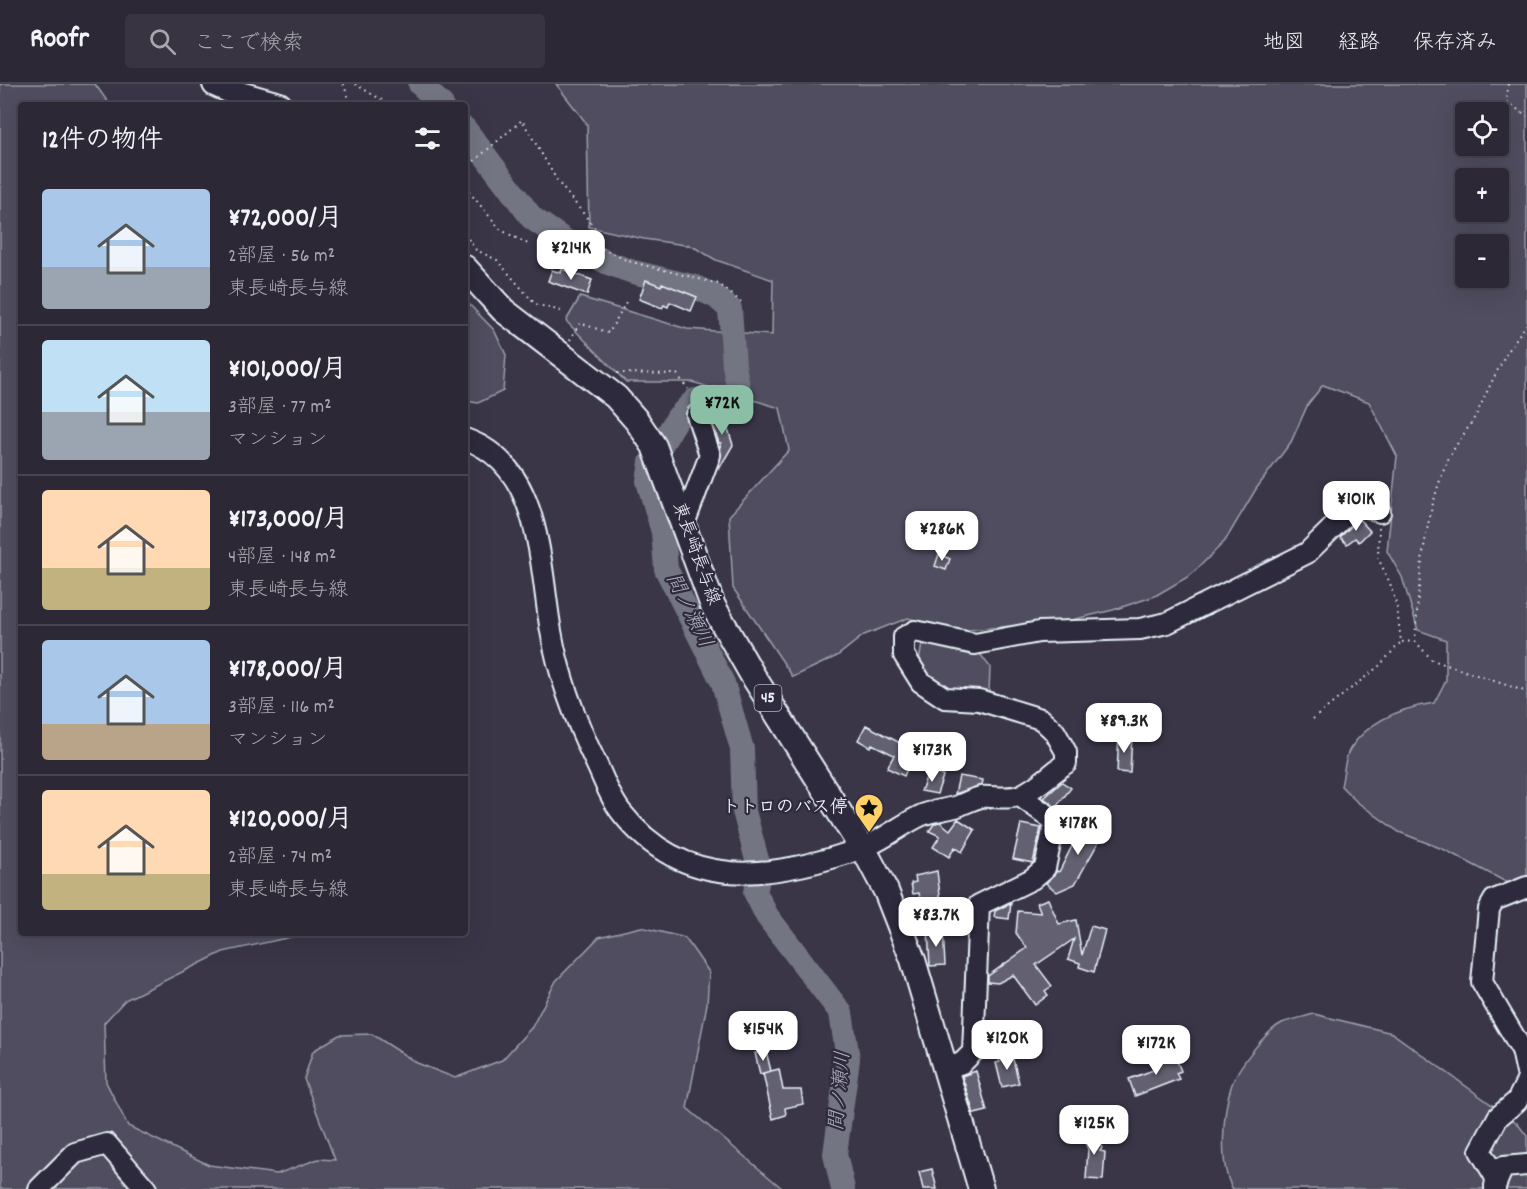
<!DOCTYPE html>
<html lang="ja">
<meta charset="utf-8">
<style>
body{margin:0;font-family:Dekko,"Klee One",sans-serif;background:#383442;color:#f1f3f6;height:100vh;display:flex;flex-direction:column;font-size:22px;white-space:nowrap}
*{box-sizing:border-box;margin:0}
p{font-size:20px;color:#a6a6ad}
.icon{flex:none;width:33px;height:33px;fill:none;stroke:currentColor;stroke-width:2;stroke-linecap:round;stroke-linejoin:round}
.map{position:relative;flex:1;overflow:hidden}
.drawer{position:absolute;left:18px;top:18px;width:450px;height:834px;display:flex;flex-direction:column;background:#2c2836;border-radius:6px;box-shadow:0 6px 24px #0002,0 0 0 2px #484451}
.drawer>*{flex:none}
.controls{position:absolute;left:1455px;top:18px;display:grid;gap:12px}
.controls a{display:grid;place-items:center;width:54px;height:54px;border-radius:6px;background:#2c2836;box-shadow:0 6px 24px #0002,0 0 0 2px #484451;font-size:30px}
.price{position:absolute;translate:-50% -51px;padding:0 14px;border-radius:12px;background:#fff;color:#222;font-size:20px;line-height:39px;filter:drop-shadow(0 2px 3px #0008)}
.price::after{content:'';position:absolute;left:50%;top:36px;width:18px;height:14px;margin-left:-9px;background:inherit;clip-path:polygon(0 0,100% 0,50% 100%)}
.price.selected{background:#8abfa5;color:#111}
ul{padding:0;list-style:none}
li{display:flex;align-items:center;gap:18px;height:150px;padding:0 24px}
li+li{border-top:2px solid #484451}
li span{display:grid;place-items:center;flex:none;width:168px;height:120px;border-radius:6px;color:#555}
li>.icon{margin-inline-start:auto}
span .icon{width:72px;height:72px;fill:#fffc;stroke-width:1}
li b{font-size:26px}
h2{display:flex;justify-content:space-between;align-items:center;height:72px;padding:0 24px;font-size:26px}
header{display:flex;align-items:center;gap:36px;box-sizing:border-box;height:84px;padding:0 30px;background:#2c2836;border-bottom:2px solid #484451}
header strong{font-size:28px}
nav{display:flex;gap:33px;margin-inline-start:auto;font-size:21px}
.search{width:420px;height:54px;background:#383442;display:flex;align-items:center;gap:15px;box-sizing:border-box;padding:0 21px;border-radius:6px;color:#a6a6ad;font-size:22px}
.map>svg:first-child{display:block}
.green{fill:#504e5f;stroke:#9ca0ac;stroke-width:1.5;fill-rule:evenodd}
.lines{fill:none;stroke-linecap:round;stroke-linejoin:round}
.river{stroke:#737482;stroke-width:24}
.building{fill:#636171;stroke:#e8f1f8;stroke-width:1.5}
.minor-casing{stroke:#e8f1f8;stroke-width:24}
.major-casing{stroke:#e8f1f8;stroke-width:28}
.path{stroke:#e8f1f8;stroke-width:2;stroke-dasharray:1.5 4.5;stroke-linecap:butt}
.minor{stroke:#2f2a3d;stroke-width:20}
.major{stroke:#2f2a3d;stroke-width:24}
.labels{text-anchor:middle;dominant-baseline:central;stroke-width:4.5;stroke-linejoin:round;paint-order:stroke}
.shield{fill:#2f2a3d;stroke:#b0b5c0;stroke-width:1.5}
.shield-label{font-size:16px;font-weight:bold;fill:#e8f1f8}
.street-label{font-size:18px;fill:#e8f1f8;stroke:#2f2a3d}
.poi-label{font-size:18px;font-weight:bold;fill:#e8f1f8;stroke:#2f2a3d;text-anchor:end}
.water-label{font-size:20px;font-style:italic;fill:#aeb2bd;stroke:#2f2a3d}
</style>
<header>
<strong>Roofr</strong>
<div class="search"><svg class="icon" aria-label="search" viewBox="0 0 24 24"><circle cx="10" cy="10" r="6"/><path d="M15 15l6 6"/></svg>ここで検索</div>
<nav><a>地図</a><a>経路</a><a>保存済み</a></nav>
</header>
<div class="map">
<svg width="1527" height="1105" viewBox="0 0 1527 1105">
<rect width="100%" height="100%" fill="#3a3648"/>
<filter id="ink" filterUnits="userSpaceOnUse"><feTurbulence type="fractalNoise" baseFrequency=".0167" numOctaves="2"/><feDisplacementMap in="SourceGraphic" scale="12" xChannelSelector="R" yChannelSelector="G"/><feConvolveMatrix kernelMatrix="1 2 1 2 8 2 1 2 1" color-interpolation-filters="sRGB"/></filter>
<g filter="url(#ink)">
<path class="green" d="M 0,0 L 95,0 L 110,21 L 21,21 L 21,849 L 309,849 L 223,868 L 125,916 L 104,939 L 106,998 L 128,1042 L 209,1081 L 277,1090 L 318,1075 L 335,1076 L 304,995 L 313,967 L 339,951 L 372,950 L 417,979 L 455,994 L 502,976 L 532,943 L 556,897 L 599,853 L 641,843 L 685,854 L 709,888 L 707,920 L 687,1024 L 783,1105 L 0,1105 Z
M 556,0 L 1527,0 L 1527,809 L 1445,766 L 1399,748 L 1357,718 L 1341,702 C 1344,691 1344,674 1350,665 C 1369,636 1402,624 1434,619 L 1446,596 L 1446,556 L 1418,546 L 1402,493 L 1387,467 L 1397,372 L 1369,318 L 1323,301 L 1308,320 L 1291,358 L 1256,405 L 1225,457 L 1191,491 L 1155,512 L 1113,526 L 1067,537 L 957,547 L 908,534 L 864,551 L 837,572 L 793,593 L 733,504 L 729,432 L 789,366 L 780,324 L 692,298 L 626,298 L 566,237 L 580,213 L 687,245 L 772,251 L 773,196 L 716,176 L 692,162 L 644,155 L 589,143 L 587,40 ZM 1466,28 L 1498,28 L 1498,62 L 1466,62 ZM 1466,94 L 1498,94 L 1498,128 L 1466,128 ZM 1466,160 L 1498,160 L 1498,194 L 1466,194 Z
M 465,216 L 494,246 L 506,271 L 503,307 L 478,319 L 465,317 Z
M 922,560 L 977,566 L 990,583 L 989,609 L 945,605 L 918,583 Z
M 1314,930 L 1392,949 L 1517,1039 L 1527,1052 L 1527,1105 L 1233,1105 C 1218,1082 1223,1026 1232,1000 C 1238,983 1266,947 1282,939 C 1292,935 1304,933 1314,930 Z"/>
<g class="lines">
<path class="river" d="M 420,0 L 442,21
M 465,45 L 532,134 L 570,160 L 608,179 L 633,188 L 695,203 L 715,212 L 730,225 L 734,281 L 739,308 L 723,313 L 695,316 L 678,333 L 651,378 L 648,397 L 663,448 L 666,485 L 723,599 L 742,665 L 744,727 L 760,787 L 755,808 L 767,832 L 841,929 L 848,975 L 835,1070 L 843,1105"/>
</g>
<path class="building" d="M 562,185 L 592,196 L 587,211 L 548,197 L 552,186 L 561,189 Z
M 646,196 L 661,202 L 662,199 L 697,213 L 691,227 L 670,218 L 668,223 L 664,221 L 662,224 L 639,215 Z
M 719,329 L 723,335 L 724,332 L 733,361 L 719,385 L 721,359 L 719,359 L 710,332 Z
M 1359,435 L 1370,447 L 1359,458 L 1355,454 L 1347,460 L 1340,453 Z
M 939,470 L 950,475 L 946,486 L 935,482 Z
M 866,641 L 900,659 L 901,656 L 917,663 L 904,692 L 887,684 L 894,671 L 872,660 L 870,663 L 858,656 Z
M 1119,650 L 1132,651 L 1130,689 L 1117,688 Z
M 929,686 L 943,692 L 937,710 L 921,707 Z
M 959,692 L 983,696 L 982,701 L 955,710 Z
M 1062,698 L 1071,704 L 1056,723 L 1044,714 Z
M 1088,733 L 1104,742 L 1100,748 L 1103,750 L 1075,800 L 1057,808 L 1046,799 L 1057,787 L 1059,788 L 1078,750 L 1085,752 L 1080,748 Z
M 958,735 L 975,746 L 962,768 L 955,763 L 949,773 L 933,763 L 940,752 L 929,747 L 935,739 L 940,738 L 950,746 Z
M 1021,740 L 1041,744 L 1033,779 L 1013,775 Z
M 937,787 L 941,819 L 922,823 L 919,809 L 913,810 L 911,799 L 916,798 L 915,792 Z
M 1048,815 L 1059,840 L 1076,836 L 1082,871 L 1091,842 L 1105,846 L 1094,888 L 1079,883 L 1080,879 L 1068,875 L 1074,855 L 1036,881 L 1052,902 L 1045,907 L 1048,911 L 1035,921 L 1013,891 L 998,899 L 988,898 L 988,892 L 1027,864 L 1016,849 L 1018,827 L 1041,829 L 1037,819 Z
M 1011,819 L 1009,835 L 994,833 L 995,827 Z
M 943,845 L 945,881 L 930,882 L 928,846 Z
M 766,967 L 771,987 L 760,990 L 755,969 Z
M 1012,971 L 1019,999 L 1002,1003 L 996,979 L 1000,978 L 999,974 Z
M 1175,972 L 1181,987 L 1176,989 L 1179,995 L 1135,1012 L 1129,995 L 1156,985 L 1154,979 Z
M 779,985 L 783,1006 L 801,1006 L 803,1020 L 785,1024 L 786,1031 L 773,1035 L 763,989 Z
M 976,987 L 987,1027 L 974,1030 L 962,992 Z
M 1092,1043 L 1102,1064 L 1100,1067 L 1105,1068 L 1103,1096 L 1086,1095 L 1088,1065 L 1080,1048 Z
M 932,1085 L 937,1105 L 923,1105 L 919,1088 Z"/>
<g class="lines">
<g class="minor-casing">
<path id="minor" d="M 465,355 C 542,381 539,480 551,547 C 559,594 576,638 597,681 C 604,696 611,716 622,729 C 685,809 773,795 860,765 C 881,758 899,742 920,732 C 930,727 944,726 955,723 C 964,720 972,715 981,713 C 993,712 1010,716 1021,711 C 1037,704 1052,689 1066,679 L 1066,668 L 1055,648 L 1041,635 L 979,616 L 945,614 L 921,598 L 904,571 L 904,553 L 915,547 L 975,560 L 1039,548 L 1140,545 L 1167,539 L 1307,469 L 1358,419 L 1380,428
M 684,440 L 710,371 L 697,331
M 1527,803 L 1494,816 L 1489,825 L 1482,898 L 1522,966 L 1527,989
M 944,985 L 962,979 L 973,968 L 979,821 L 1032,795 L 1045,784 L 1055,737 L 1020,712
M 1495,1102 L 1503,1083 L 1527,1081
M 39,1105 L 75,1069 L 107,1060 L 146,1105
M 1495,1105 L 1496,1094 L 1480,1067 L 1498,1033 L 1517,1017 L 1527,997"/>
</g>
<g class="major-casing">
<path id="major" d="M 215,0 L 233,8 L 279,21
M 465,184 L 503,226 L 616,313 L 637,337 L 654,362 L 713,522 L 753,592 L 869,775 L 886,807 L 913,876 L 981,1105"/>
</g>
<path class="path" d="M 343,0 L 352,21
M 355,0 L 390,21
M 1508,0 L 1507,18 L 1527,32
M 465,85 L 522,36 L 558,98 L 595,144 L 591,159 L 628,177 L 719,200 L 741,218
M 465,103 L 501,146 L 530,161
M 465,150 L 476,166 L 497,176 L 535,220 L 561,227
M 570,256 L 580,239 L 609,249 L 626,218
M 617,289 L 677,290 L 688,305
M 1379,443 L 1378,474 L 1390,499 L 1397,524 L 1401,558 L 1415,557 C 1419,497 1423,435 1447,378 C 1455,360 1469,345 1478,327 C 1492,297 1506,266 1527,240
M 1415,557 L 1432,576 L 1527,608
M 1313,635 L 1379,582 L 1401,558"/>
<use href="#minor" class="minor"/>
<use href="#major" class="major"/>
</g>
</g>
<defs>
<g id="sight-pin" transform="scale(1.5)"><path d="M0 17L-7.5 6A9.5 9.5 0 1 1 7.5 6Z" fill="#ffd166" stroke="#2f2a3d"/><path d="M0-6L1.8-2.2L6-1.7L2.9 1.2L3.7 5.4L0 3.3L-3.7 5.4L-2.9 1.2L-6-1.7L-1.8-2.2Z" fill="#111"/></g>
</defs>
<g fill-rule="evenodd">
<use href="#sight-pin" x="869" y="724"/>
</g>
<g class="labels">
<rect class="shield" x="754.5" y="601" width="27" height="26" rx="4.5"/>
<g class="shield-label">
<text x="768" y="614">45</text>
</g>
<g class="street-label">
<text transform="translate(695 470) rotate(70)">東長崎長与線</text>
</g>
<g class="poi-label">
<text x="848" y="724">トトロのバス停</text>
</g>
<g class="water-label">
<text transform="translate(688 527) rotate(64)">間ノ瀬川</text>
<text transform="translate(841 1007) rotate(-85)">間ノ瀬川</text>
</g>
</g>
</svg>
<div class="controls">
<a><svg class="icon" aria-label="locate" viewBox="0 0 24 24"><circle cx="12" cy="12" r="6"/><path d="M12 2v4M12 18v4M2 12h4M18 12h4"/></svg></a>
<a>+</a>
<a>−</a>
</div>
<b class="price" style="left:571px;top:197px">¥214K</b>
<b class="price selected" style="left:722px;top:352px">¥72K</b>
<b class="price" style="left:1356px;top:448px">¥101K</b>
<b class="price" style="left:942px;top:478px">¥286K</b>
<b class="price" style="left:1124px;top:670px">¥89.3K</b>
<b class="price" style="left:932px;top:699px">¥173K</b>
<b class="price" style="left:1078px;top:772px">¥178K</b>
<b class="price" style="left:936px;top:864px">¥83.7K</b>
<b class="price" style="left:763px;top:978px">¥154K</b>
<b class="price" style="left:1007px;top:987px">¥120K</b>
<b class="price" style="left:1156px;top:992px">¥172K</b>
<b class="price" style="left:1094px;top:1072px">¥125K</b>
<section class="drawer">
<h2>12件の物件<svg class="icon" aria-label="filters" viewBox="0 0 24 24"><path d="M4 7h16M4 17h16"/><circle cx="9" cy="7" r="2"/><circle cx="15" cy="17" r="2"/></svg></h2>
<ul>
<li><span style="background:linear-gradient(#a9c7e8 65%,#9aa5b1 0)"><svg class="icon" aria-label="home" viewBox="0 0 24 24"><path d="M3 11l9-7 9 7M6 9v11h12V9"/></svg></span><div><b>¥72,000/月</b><p>2部屋 · 56 m²</p><p>東長崎長与線</p></div></li>
<li><span style="background:linear-gradient(#bfe0f5 60%,#9aa5b1 0)"><svg class="icon" aria-label="home" viewBox="0 0 24 24"><path d="M3 11l9-7 9 7M6 9v11h12V9"/></svg></span><div><b>¥101,000/月</b><p>3部屋 · 77 m²</p><p>マンション</p></div></li>
<li><span style="background:linear-gradient(#ffd9b3 65%,#c2b280 0)"><svg class="icon" aria-label="home" viewBox="0 0 24 24"><path d="M3 11l9-7 9 7M6 9v11h12V9"/></svg></span><div><b>¥173,000/月</b><p>4部屋 · 148 m²</p><p>東長崎長与線</p></div></li>
<li><span style="background:linear-gradient(#a9c7e8 70%,#b9a48a 0)"><svg class="icon" aria-label="home" viewBox="0 0 24 24"><path d="M3 11l9-7 9 7M6 9v11h12V9"/></svg></span><div><b>¥178,000/月</b><p>3部屋 · 116 m²</p><p>マンション</p></div></li>
<li><span style="background:linear-gradient(#ffd9b3 70%,#c2b280 0)"><svg class="icon" aria-label="home" viewBox="0 0 24 24"><path d="M3 11l9-7 9 7M6 9v11h12V9"/></svg></span><div><b>¥120,000/月</b><p>2部屋 · 74 m²</p><p>東長崎長与線</p></div></li>
</ul>
</section>
</div>
